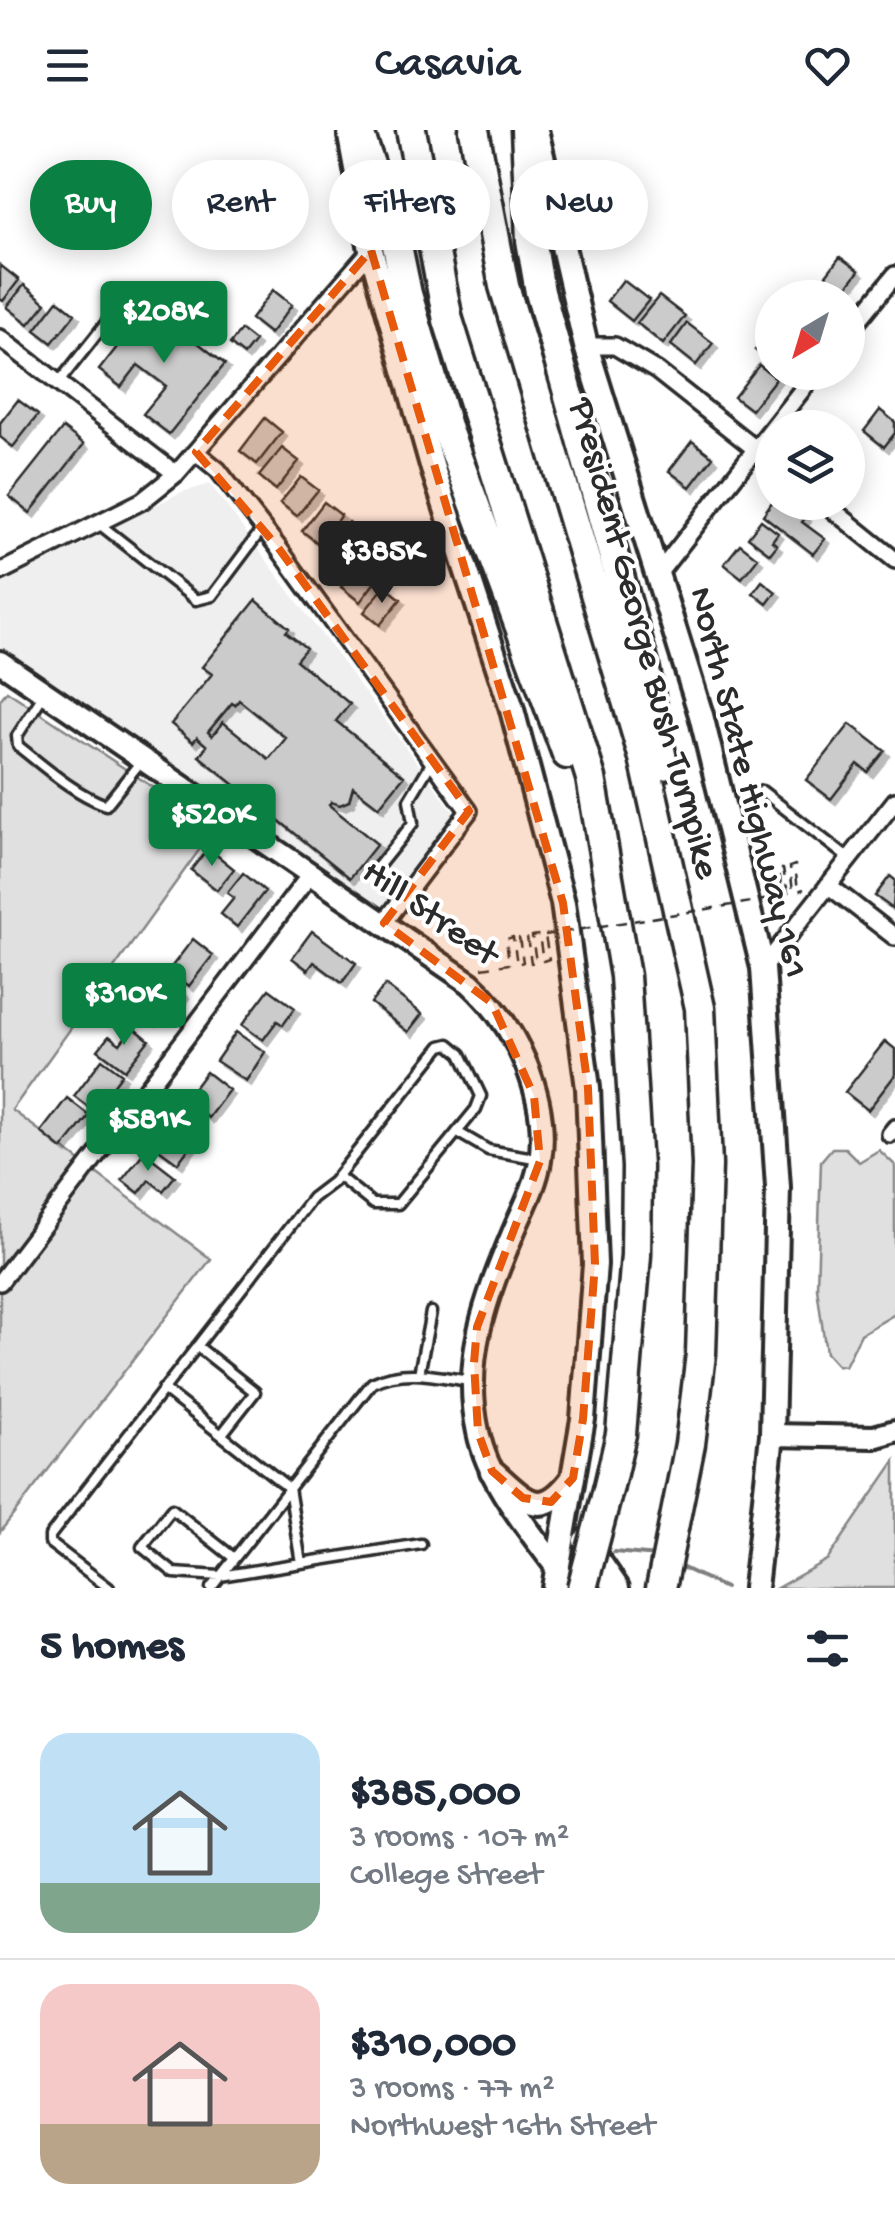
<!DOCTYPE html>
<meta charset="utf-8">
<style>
body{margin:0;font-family:"Gochi Hand",sans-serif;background:#f2f2f3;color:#1f2937;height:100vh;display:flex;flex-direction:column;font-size:38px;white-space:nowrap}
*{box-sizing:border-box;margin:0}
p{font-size:32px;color:#747a83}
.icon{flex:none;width:55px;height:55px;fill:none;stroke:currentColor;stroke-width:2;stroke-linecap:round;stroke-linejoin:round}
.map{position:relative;height:1458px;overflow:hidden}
.details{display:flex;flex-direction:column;background:#fff;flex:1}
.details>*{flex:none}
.guide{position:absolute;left:30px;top:30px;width:835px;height:90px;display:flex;gap:20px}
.needle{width:65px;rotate:218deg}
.controls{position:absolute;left:755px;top:150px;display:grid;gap:20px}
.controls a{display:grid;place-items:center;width:110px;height:110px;border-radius:50%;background:#fff;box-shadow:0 5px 25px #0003;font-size:50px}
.price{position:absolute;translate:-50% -85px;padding:0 22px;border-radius:10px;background:#0b8043;color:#fff;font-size:32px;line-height:65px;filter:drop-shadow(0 2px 5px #0008)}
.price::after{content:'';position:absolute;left:50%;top:60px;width:30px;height:22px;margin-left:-15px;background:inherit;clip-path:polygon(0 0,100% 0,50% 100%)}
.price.active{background:#222;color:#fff}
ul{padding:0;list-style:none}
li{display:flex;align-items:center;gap:30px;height:250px;padding:0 40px}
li+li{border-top:2px solid #e0e1e3}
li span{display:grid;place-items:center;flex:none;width:280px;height:200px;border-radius:30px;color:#555}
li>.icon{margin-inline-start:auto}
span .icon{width:120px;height:120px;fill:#fffc;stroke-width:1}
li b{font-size:42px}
h2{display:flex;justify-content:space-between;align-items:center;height:120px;padding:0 40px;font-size:42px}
.chip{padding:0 35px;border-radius:45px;background:#fff;box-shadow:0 5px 25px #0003;font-size:35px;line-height:90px}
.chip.active{background:#0b8043;color:#fff}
header{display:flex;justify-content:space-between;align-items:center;height:130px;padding:0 40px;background:#fff;font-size:45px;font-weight:600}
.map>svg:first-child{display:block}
.built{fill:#efefef}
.green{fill:#e0e0e0;stroke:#868686;stroke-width:2.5}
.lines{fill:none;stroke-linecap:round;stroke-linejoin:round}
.stream{stroke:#7e7e7e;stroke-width:4}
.building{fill:#cbcbcb;stroke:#2b2b2b;stroke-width:2.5;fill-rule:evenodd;filter:url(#shadow)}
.service-casing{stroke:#2b2b2b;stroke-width:15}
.minor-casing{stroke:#2b2b2b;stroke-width:22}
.tertiary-casing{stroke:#2b2b2b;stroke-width:28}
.secondary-casing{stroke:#2b2b2b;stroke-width:30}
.motorway-casing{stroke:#2b2b2b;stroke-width:35}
.path{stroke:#2b2b2b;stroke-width:2.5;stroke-dasharray:10 8;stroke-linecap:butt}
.service{stroke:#fff;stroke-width:8}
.minor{stroke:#fff;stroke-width:15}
.tertiary{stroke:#fff;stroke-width:20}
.secondary{stroke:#fff;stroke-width:22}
.motorway{stroke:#fff;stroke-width:28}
.motorway-bridge-casing{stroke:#2b2b2b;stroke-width:35;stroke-linecap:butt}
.path-bridge{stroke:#2b2b2b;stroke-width:2.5;stroke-dasharray:10 8;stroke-linecap:butt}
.motorway-bridge{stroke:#fff;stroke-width:28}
.marked{fill:#e8590c;fill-opacity:0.2;stroke:#e8590c;stroke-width:8;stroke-dasharray:20 12;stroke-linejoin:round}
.labels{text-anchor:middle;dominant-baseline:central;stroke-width:8;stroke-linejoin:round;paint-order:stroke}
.street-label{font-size:38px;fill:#2b2b2b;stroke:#fff}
</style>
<header><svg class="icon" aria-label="menu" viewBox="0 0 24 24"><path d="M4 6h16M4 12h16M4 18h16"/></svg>Casavia<svg class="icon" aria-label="heart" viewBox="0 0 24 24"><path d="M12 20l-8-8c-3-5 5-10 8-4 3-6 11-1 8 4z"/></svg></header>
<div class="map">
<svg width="895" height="1458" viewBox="0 0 895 1458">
<defs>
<filter id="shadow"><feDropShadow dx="5" dy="5" stdDeviation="0" flood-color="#0004"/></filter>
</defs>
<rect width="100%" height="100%" fill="#fff"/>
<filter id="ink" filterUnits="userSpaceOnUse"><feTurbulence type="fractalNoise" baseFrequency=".01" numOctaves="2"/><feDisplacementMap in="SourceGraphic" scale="20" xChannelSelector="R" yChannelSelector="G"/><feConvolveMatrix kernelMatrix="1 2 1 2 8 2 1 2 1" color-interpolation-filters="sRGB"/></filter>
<g filter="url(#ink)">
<path class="built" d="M 210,354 L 455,684 L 382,777 L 374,777 L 28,543 L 0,521 L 0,449 L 81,415 L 179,363 Z"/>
<path class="green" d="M 7,561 L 215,698 L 12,980 L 211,1129 L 0,1402 L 0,570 Z
M 832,1018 L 845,1018 L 859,1032 L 879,1020 L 895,1035 L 895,1184 L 861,1204 L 845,1236 L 837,1235 L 826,1223 L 817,1158 L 821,1031 Z
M 895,1331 L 895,1458 L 777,1458 L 828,1429 Z"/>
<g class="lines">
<path class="stream" d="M 614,1422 L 657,1426
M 675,1434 L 725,1458"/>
</g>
<path class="building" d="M 840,127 L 859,141 L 838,168 L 831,168 L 817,157 Z
M 0,135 L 19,150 L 3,171 L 0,169 Z
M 623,150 L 649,170 L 632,191 L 607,171 Z
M 24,155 L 46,173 L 29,194 L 7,177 Z
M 273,160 L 292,175 L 270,204 L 251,189 Z
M 659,166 L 685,186 L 663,214 L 637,193 Z
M 58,170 L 75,184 L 52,213 L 35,200 Z
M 150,175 L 225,234 L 169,304 L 143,284 L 166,256 L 138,235 L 121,257 L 99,240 Z
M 687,193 L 713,213 L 696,235 L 671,215 Z
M 772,197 L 772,233 L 755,220 Z
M 241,200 L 255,211 L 244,225 L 230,214 Z
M 759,235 L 776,248 L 751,280 L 734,267 Z
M 18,270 L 38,285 L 13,317 L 0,307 L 0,293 Z
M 880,280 L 895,292 L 895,303 L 884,317 L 864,301 Z
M 265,288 L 282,302 L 257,334 L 240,321 Z
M 63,298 L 84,314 L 30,383 L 9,366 Z
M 692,311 L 713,327 L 690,357 L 669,341 Z
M 282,318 L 299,331 L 276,360 L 259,346 Z
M 301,347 L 318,360 L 297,386 L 280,373 Z
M 324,372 L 341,385 L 319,414 L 302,401 Z
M 772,372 L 788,372 L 806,387 L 802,392 L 825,409 L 813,424 L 763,385 Z
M 761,390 L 778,403 L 772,411 L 777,415 L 770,424 L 748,407 Z
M 349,392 L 367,407 L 341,440 L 323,426 Z
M 740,414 L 758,428 L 742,448 L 724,434 Z
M 378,426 L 388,435 L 360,472 L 341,457 L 364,427 L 372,433 Z
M 762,451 L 776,462 L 767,474 L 753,463 Z
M 385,456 L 401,469 L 380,495 L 364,482 Z
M 256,470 L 289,498 L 286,502 L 306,518 L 296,530 L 350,574 L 336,591 L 404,646 L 379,677 L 353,657 L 349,671 L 340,675 L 331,672 L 329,675 L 377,714 L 350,748 L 199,626 L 207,616 L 197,607 L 193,612 L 171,594 L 212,544 L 202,537 ZM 239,570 L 286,608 L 269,629 L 223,592 L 212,606 L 208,602 L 232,573 L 235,575 Z
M 850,594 L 885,621 L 868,642 L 858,634 L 831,669 L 806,650 Z
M 208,718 L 234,739 L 217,760 L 191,740 Z
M 243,743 L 265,761 L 237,797 L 221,784 L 234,768 L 227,763 Z
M 890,746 L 895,750 L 893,779 L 875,766 Z
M 312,801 L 356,833 L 342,853 L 314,832 L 308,840 L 292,828 Z
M 193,809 L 213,825 L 189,856 L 169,840 Z
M 160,845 L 184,863 L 176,875 L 168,869 L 152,891 L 135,878 Z
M 385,855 L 422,884 L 408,902 L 371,873 Z
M 269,859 L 295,878 L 283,895 L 277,891 L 263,910 L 242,895 Z
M 133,897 L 149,910 L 125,940 L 98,920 L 109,906 L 120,914 Z
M 236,902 L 265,922 L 246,951 L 216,931 Z
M 885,911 L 895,919 L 895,945 L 868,980 L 845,962 Z
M 102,929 L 122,944 L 94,981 L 74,966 Z
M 206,942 L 229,960 L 208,988 L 185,970 Z
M 67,968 L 89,985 L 62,1019 L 41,1002 Z
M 179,986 L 201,1002 L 178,1033 L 156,1017 Z
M 144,1022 L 175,1046 L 163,1061 L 149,1050 L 139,1063 L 122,1050 Z"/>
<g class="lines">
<g class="service-casing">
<path id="service" d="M 59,252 L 129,164
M 98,393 L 196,470 L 212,466 L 263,398
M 44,564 L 17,606 L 18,616 C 45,637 73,663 106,675 L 142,630
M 762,661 L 849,729
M 372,744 L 413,693 L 409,670 L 433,630
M 457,1002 L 488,1020 L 540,1029
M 197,1216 L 255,1262 L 222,1304
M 419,1244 L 431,1182
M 163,1259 L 289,1358 L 301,1433 L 220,1446 L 174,1443 L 142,1417 L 172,1379 L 234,1428
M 301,1433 L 421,1414
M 109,1458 L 50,1413 L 50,1406 L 312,1068 L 333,1052 L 441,916 L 449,914 L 461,924 L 481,966 L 476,979 L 398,1074 L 373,1074 L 338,1046
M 211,1458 L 372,1253 C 403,1237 436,1246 469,1251"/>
</g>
<g class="minor-casing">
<path id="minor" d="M 848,203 L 895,145
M 0,208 L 176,344
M 586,216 L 615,216 L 657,241 L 772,332
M 196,322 L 218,340 L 277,416 L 469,681 L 384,793
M 823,372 L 895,430
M 0,442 L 142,371 L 176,344 L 371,120
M 658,444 L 816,242
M 828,755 L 895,807
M 763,838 L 895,671
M 890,1004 L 895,998
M 0,1152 L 309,746"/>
</g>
<g class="tertiary-casing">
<path id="tertiary" d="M 0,532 L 470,853 C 516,895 550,968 540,1031 C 536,1056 523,1079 513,1103 C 486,1168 462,1229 478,1302 C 489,1355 531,1402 562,1445
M 772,1305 L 874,1307 L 895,1301"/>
</g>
<g class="secondary-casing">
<path id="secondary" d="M 536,0 L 586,216 L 701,585 L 763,838 L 778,1057 L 772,1305 L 755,1458
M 350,6 L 371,120 L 433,339 L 511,576 L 563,773 L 588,958 L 595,1134 L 583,1289 L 554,1458
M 492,1341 C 525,1370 540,1392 573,1348
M 585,1411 L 617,1458"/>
</g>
<g class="motorway-casing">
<path id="motorway" d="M 358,0 L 395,106 L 407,164 L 447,300 L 567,624
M 411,0 L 448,190 L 591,648 L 625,846 L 637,1037 L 636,1125 L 621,1304 L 609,1356
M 474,0 L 504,156 L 644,628 L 700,878 L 707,1035 L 701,1224 L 690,1314 L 661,1458
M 526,0 L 531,110 L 540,162 L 644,535 L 663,635"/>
</g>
<path class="path" d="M 770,769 L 766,743 L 772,742 L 777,766 L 782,765 L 779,739 L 783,739 L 788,763 L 793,762 L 790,737 L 795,735 L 798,761 L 804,759
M 482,838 L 509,834 L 506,809 L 513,807 L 517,834 L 523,832 L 519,808 L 527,807 L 531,833 L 536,832 L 532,806 L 539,805 L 543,831 L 549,829 L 545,805"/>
<use href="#service" class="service"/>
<use href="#minor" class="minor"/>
<use href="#tertiary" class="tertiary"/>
<use href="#secondary" class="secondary"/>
<use href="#motorway" class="motorway"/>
<g class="motorway-bridge-casing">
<path id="motorway-bridge" d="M 582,1458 L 609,1356"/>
</g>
<path class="path-bridge" d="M 545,805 L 770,769"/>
<use href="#motorway-bridge" class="motorway-bridge"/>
</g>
</g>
<path class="marked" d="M 371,120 L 563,773 L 588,958 L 595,1134 L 583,1289 L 573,1348 L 551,1372 L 523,1368 L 492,1341 L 478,1302 L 474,1233 L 477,1197 L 540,1031 L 534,966 L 492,873 L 384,793 L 469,681 L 277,416 L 196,322 Z"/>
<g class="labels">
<g class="street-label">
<text transform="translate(642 509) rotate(75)">President George Bush Turnpike</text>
<text transform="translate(746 653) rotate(76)">North State Highway 161</text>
<text transform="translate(429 785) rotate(35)">Hill Street</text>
</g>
</g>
</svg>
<div class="controls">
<a><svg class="needle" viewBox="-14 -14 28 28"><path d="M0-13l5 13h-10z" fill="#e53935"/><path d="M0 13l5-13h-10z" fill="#747a83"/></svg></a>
<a><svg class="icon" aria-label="layers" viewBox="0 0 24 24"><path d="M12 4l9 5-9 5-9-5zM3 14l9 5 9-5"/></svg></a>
</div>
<b class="price" style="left:164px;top:236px">$208K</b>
<b class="price active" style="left:382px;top:476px">$385K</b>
<b class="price" style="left:212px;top:739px">$520K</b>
<b class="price" style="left:124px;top:918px">$310K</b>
<b class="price" style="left:148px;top:1044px">$581K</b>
<div class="guide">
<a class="chip active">Buy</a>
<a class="chip">Rent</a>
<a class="chip">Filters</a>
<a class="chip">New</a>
</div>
</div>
<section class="details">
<h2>5 homes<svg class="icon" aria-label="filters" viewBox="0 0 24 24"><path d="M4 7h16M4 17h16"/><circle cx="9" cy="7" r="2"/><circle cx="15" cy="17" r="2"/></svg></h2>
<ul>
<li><span style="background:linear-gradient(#bfe0f5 75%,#7fa58c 0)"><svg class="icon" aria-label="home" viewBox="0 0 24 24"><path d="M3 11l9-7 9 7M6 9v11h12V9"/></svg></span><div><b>$385,000</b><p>3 rooms · 107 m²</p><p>College Street</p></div></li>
<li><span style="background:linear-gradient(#f6c9c9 70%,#b9a48a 0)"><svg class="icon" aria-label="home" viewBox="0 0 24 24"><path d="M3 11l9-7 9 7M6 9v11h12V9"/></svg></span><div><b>$310,000</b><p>3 rooms · 77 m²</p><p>Northwest 16th Street</p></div></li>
</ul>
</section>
